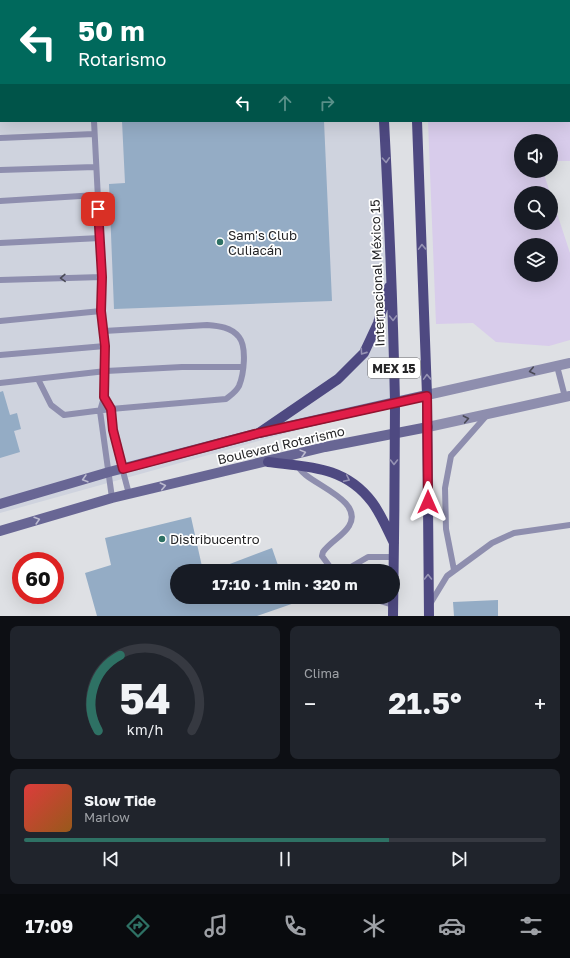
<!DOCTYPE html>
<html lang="es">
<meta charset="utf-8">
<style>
body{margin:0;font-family:"Golos Text",sans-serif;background:#20242c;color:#f1f3f6;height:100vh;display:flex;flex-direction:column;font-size:15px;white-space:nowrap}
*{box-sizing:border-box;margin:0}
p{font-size:13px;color:#9ea1a6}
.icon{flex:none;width:22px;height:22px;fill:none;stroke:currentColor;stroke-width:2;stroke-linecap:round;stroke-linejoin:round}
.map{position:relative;height:616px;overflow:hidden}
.side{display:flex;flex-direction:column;gap:10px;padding:10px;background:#0d0f14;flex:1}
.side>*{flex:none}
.guide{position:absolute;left:0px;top:0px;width:570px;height:122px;box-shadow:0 4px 16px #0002;background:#00695c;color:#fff;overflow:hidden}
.fabs{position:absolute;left:514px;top:134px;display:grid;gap:8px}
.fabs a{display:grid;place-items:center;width:44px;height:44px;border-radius:50%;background:#171b24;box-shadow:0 4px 16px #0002;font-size:20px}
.speed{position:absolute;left:12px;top:552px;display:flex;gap:8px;font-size:20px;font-weight:700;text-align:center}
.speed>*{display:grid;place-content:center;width:52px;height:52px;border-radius:50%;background:#171b24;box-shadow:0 4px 16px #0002;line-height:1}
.speed .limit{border:6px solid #d22;background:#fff;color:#111}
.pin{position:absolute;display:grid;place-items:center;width:34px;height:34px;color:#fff;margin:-17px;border-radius:8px;box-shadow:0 2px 6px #0006}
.me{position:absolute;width:44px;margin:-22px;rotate:0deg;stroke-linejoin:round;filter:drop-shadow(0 0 3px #0008)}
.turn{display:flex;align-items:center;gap:14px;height:84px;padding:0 12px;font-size:18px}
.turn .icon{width:52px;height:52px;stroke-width:2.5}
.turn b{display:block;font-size:28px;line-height:34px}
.lanes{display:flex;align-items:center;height:38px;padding:0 12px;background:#0003;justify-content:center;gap:20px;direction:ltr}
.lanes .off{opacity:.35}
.big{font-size:30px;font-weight:700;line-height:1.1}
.side .widget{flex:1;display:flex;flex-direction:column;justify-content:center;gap:6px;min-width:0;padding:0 14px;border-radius:8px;background:#20242c}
.side .dial{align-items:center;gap:0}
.dial svg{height:104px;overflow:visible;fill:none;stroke:#363941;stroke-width:7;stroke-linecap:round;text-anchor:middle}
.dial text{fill:#f1f3f6;stroke:none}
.song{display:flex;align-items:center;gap:12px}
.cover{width:48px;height:48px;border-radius:6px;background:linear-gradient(135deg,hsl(0 70% 55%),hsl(30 70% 35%))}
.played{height:4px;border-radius:2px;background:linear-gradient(90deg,#2e7164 70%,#363941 70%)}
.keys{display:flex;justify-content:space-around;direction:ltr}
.heat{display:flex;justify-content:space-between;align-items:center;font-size:22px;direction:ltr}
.side .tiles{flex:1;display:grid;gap:10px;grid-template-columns:1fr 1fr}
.widget:last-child{grid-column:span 2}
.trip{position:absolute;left:170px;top:564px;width:230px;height:40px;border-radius:20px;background:#171b24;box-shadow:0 4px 16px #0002;font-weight:700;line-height:40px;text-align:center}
.dock{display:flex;height:64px;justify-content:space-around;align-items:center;background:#090b0e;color:#9ea1a6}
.dock .icon{width:28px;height:28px}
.dock .active{color:#2e7164}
.dock b{font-size:18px;color:#f1f3f6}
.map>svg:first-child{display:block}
.built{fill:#cfd3de}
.green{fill:#d8cceb;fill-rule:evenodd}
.building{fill:#94acc5}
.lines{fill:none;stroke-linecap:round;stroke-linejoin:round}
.lane{stroke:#8e8eae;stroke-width:6}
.street{stroke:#8e8eae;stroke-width:10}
.secondary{stroke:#686694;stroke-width:10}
.primary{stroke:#4e4981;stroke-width:10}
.oneway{stroke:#9592b3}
.oneway2{stroke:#4a4a56}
.oneway3{stroke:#bbbacf}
.route-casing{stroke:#92132f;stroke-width:10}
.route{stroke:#e11d48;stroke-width:7}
.poi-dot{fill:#2e7164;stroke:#fff;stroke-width:1.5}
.labels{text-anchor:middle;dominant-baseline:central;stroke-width:3.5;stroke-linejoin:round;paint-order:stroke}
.shield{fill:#fff;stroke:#666668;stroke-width:1}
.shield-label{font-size:12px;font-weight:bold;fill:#252527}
.poi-label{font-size:13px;fill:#252527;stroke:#fff;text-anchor:start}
.street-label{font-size:13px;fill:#252527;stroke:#fff}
</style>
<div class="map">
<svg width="570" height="616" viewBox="0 0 570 616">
<rect width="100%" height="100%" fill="#dee0e4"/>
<!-- built -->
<path class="built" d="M0,0H336L1,1V121H383L395,403L0,513Z"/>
<!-- green -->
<path class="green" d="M424,0H570V161H551V141H521V171H543L550,193H521V223H551V195L570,253V340L549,346L496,342L473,323L436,324L428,121H569V1ZM521,245H551V275H521Z"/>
<!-- building -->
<path class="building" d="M122,121H324L332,301L114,309L109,184L125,183Z
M3,391L10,415L17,413L21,429L14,431L20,452L0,458V392Z
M191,517L203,571H177V597H306V599L257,616H97L85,573L111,565L105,538Z
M272,548L280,571H214V570Z
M498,600V616H454L453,602Z"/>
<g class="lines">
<!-- lane -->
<path class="lane" d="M49,0L51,1
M81,0V1
M95,1V0
M0,32H1
M0,70H1
M0,104H1
M94,121L102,277L101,311L106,371L104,397L100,411L112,498
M0,138L94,134
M0,170L95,167
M0,201L97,195
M0,243L100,238
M0,280L102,277
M0,321L101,311
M0,355L105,346
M557,366L565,397
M38,379L51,405L64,415L111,409L226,399C231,395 236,392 239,386C244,374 247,347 239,337C231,327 219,326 207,325L104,331
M0,383L106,371L182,367H243
M104,397L111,409L116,445L129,494
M298,465C301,482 366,498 349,526C343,536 330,542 323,552L322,556L333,571
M454,570L446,529L445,488L451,456L487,415
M344,571L368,557H394
M367,597L393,605
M430,604L447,576L492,543L514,533L570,525"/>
<!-- street -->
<path class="street" d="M427,395L570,363
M428,427L570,396"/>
<!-- secondary -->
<path class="secondary" d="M337,0L338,1
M0,504L109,472L259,433L427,395
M0,531L112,498L325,447L428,427"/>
<!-- primary -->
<path class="primary" d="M378,0V1
M412,0V1
M384,121C389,215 393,308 395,402C395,473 394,545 393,616
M417,121L427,395L429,616
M259,433L338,379L364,353L378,323L389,287
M268,462C309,467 345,466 372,502C381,514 387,529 394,543"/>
</g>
<!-- one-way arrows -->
<defs><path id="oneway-chevron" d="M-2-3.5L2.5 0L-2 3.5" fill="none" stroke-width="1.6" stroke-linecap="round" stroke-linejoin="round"/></defs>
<g class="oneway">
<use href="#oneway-chevron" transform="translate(386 160) rotate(87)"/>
<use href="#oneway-chevron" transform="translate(422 247) rotate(-92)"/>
<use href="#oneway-chevron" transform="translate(393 318) rotate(89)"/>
<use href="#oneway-chevron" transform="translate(363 352) rotate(125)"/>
<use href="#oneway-chevron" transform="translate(427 377) rotate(-92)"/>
<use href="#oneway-chevron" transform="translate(394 462) rotate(90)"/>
<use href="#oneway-chevron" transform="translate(347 479) rotate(25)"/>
<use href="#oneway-chevron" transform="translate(428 577) rotate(-90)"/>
</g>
<g class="oneway2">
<use href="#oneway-chevron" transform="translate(63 278) rotate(178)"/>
<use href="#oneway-chevron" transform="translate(532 371) rotate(168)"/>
<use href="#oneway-chevron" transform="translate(466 419) rotate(-11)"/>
</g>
<g class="oneway3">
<use href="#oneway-chevron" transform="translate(303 453) rotate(-15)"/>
<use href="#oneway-chevron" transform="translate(85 479) rotate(164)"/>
<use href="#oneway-chevron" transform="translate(163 486) rotate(-13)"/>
<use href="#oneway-chevron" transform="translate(37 520) rotate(-17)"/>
</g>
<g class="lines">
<!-- route casing -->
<g class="route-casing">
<path id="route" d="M98,209L102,277L101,311L105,346L104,397L111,409L113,430L123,469L259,433L427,396L428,502"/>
</g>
<!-- route -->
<use href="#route" class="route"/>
</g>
<!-- markers -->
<g class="poi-dot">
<circle cx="220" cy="242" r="4"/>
<circle cx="162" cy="539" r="4"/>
</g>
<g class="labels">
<!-- shield labels -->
<rect class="shield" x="368" y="358" width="52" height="20" rx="3"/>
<g class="shield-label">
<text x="394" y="368">MEX 15</text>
</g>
<!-- poi labels -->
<g class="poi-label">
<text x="228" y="235">Sam's Club<tspan x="228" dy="15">Culiacán</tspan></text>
<text x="170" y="539">Distribucentro</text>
</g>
<!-- street labels -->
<g class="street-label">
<text transform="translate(377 273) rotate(-92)">Internacional México 15</text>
<text transform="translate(281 445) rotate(-13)">Boulevard Rotarismo</text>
</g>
</g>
</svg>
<div class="fabs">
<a><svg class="icon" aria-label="sound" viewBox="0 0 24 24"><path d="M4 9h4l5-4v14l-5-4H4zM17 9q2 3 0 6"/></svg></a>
<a><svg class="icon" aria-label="search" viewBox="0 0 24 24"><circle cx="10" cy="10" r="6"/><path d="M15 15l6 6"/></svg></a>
<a><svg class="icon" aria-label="layers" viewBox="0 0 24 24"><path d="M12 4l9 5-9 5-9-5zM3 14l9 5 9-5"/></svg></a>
</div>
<div class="speed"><div class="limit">60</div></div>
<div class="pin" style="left:98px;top:209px;background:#d93025"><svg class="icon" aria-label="arrive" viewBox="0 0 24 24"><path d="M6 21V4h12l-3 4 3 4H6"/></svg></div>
<svg class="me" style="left:428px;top:502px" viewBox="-20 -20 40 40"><path d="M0-17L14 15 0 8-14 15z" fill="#e11d48" stroke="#fff" stroke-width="4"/></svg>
<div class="trip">17:10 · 1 min · 320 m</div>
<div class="guide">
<div class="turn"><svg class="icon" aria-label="left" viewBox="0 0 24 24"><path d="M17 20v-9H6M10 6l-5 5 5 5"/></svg><div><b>50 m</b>Rotarismo</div></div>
<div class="lanes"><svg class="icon" aria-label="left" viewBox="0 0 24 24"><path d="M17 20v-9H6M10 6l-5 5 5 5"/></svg><svg class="icon off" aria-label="ahead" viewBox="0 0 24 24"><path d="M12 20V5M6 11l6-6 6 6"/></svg><svg class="icon off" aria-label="right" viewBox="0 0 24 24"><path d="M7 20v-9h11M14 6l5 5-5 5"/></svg></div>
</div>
</div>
<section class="side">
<div class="tiles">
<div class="widget dial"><svg viewBox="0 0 100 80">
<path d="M14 69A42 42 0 1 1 86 69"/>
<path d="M14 69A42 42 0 0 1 31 11" stroke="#2e7164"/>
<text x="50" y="56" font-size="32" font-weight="700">54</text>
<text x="50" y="72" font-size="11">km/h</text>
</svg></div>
<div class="widget"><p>Clima</p>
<div class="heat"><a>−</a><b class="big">21.5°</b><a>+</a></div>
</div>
<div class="widget">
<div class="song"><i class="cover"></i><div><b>Slow Tide</b><p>Marlow</p></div></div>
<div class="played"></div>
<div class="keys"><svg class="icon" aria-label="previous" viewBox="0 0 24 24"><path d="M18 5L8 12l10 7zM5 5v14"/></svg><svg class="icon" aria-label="pause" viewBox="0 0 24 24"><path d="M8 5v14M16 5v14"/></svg><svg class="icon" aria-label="next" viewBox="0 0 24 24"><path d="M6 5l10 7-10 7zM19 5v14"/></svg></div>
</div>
</div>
</section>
<nav class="dock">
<b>17:09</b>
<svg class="icon active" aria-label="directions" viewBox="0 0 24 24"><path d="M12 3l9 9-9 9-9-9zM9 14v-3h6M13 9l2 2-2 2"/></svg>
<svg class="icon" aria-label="music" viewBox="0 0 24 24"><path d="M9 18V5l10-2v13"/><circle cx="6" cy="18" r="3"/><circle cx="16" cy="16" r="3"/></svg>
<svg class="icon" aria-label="phone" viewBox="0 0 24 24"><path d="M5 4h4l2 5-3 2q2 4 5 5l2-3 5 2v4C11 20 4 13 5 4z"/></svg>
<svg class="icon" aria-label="climate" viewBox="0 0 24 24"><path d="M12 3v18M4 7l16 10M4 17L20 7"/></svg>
<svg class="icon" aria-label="car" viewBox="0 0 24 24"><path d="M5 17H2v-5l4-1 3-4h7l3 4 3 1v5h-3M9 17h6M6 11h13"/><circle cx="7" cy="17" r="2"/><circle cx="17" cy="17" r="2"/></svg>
<svg class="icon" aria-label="filters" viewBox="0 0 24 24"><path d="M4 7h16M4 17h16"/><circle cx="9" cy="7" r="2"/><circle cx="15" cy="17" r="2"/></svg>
</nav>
